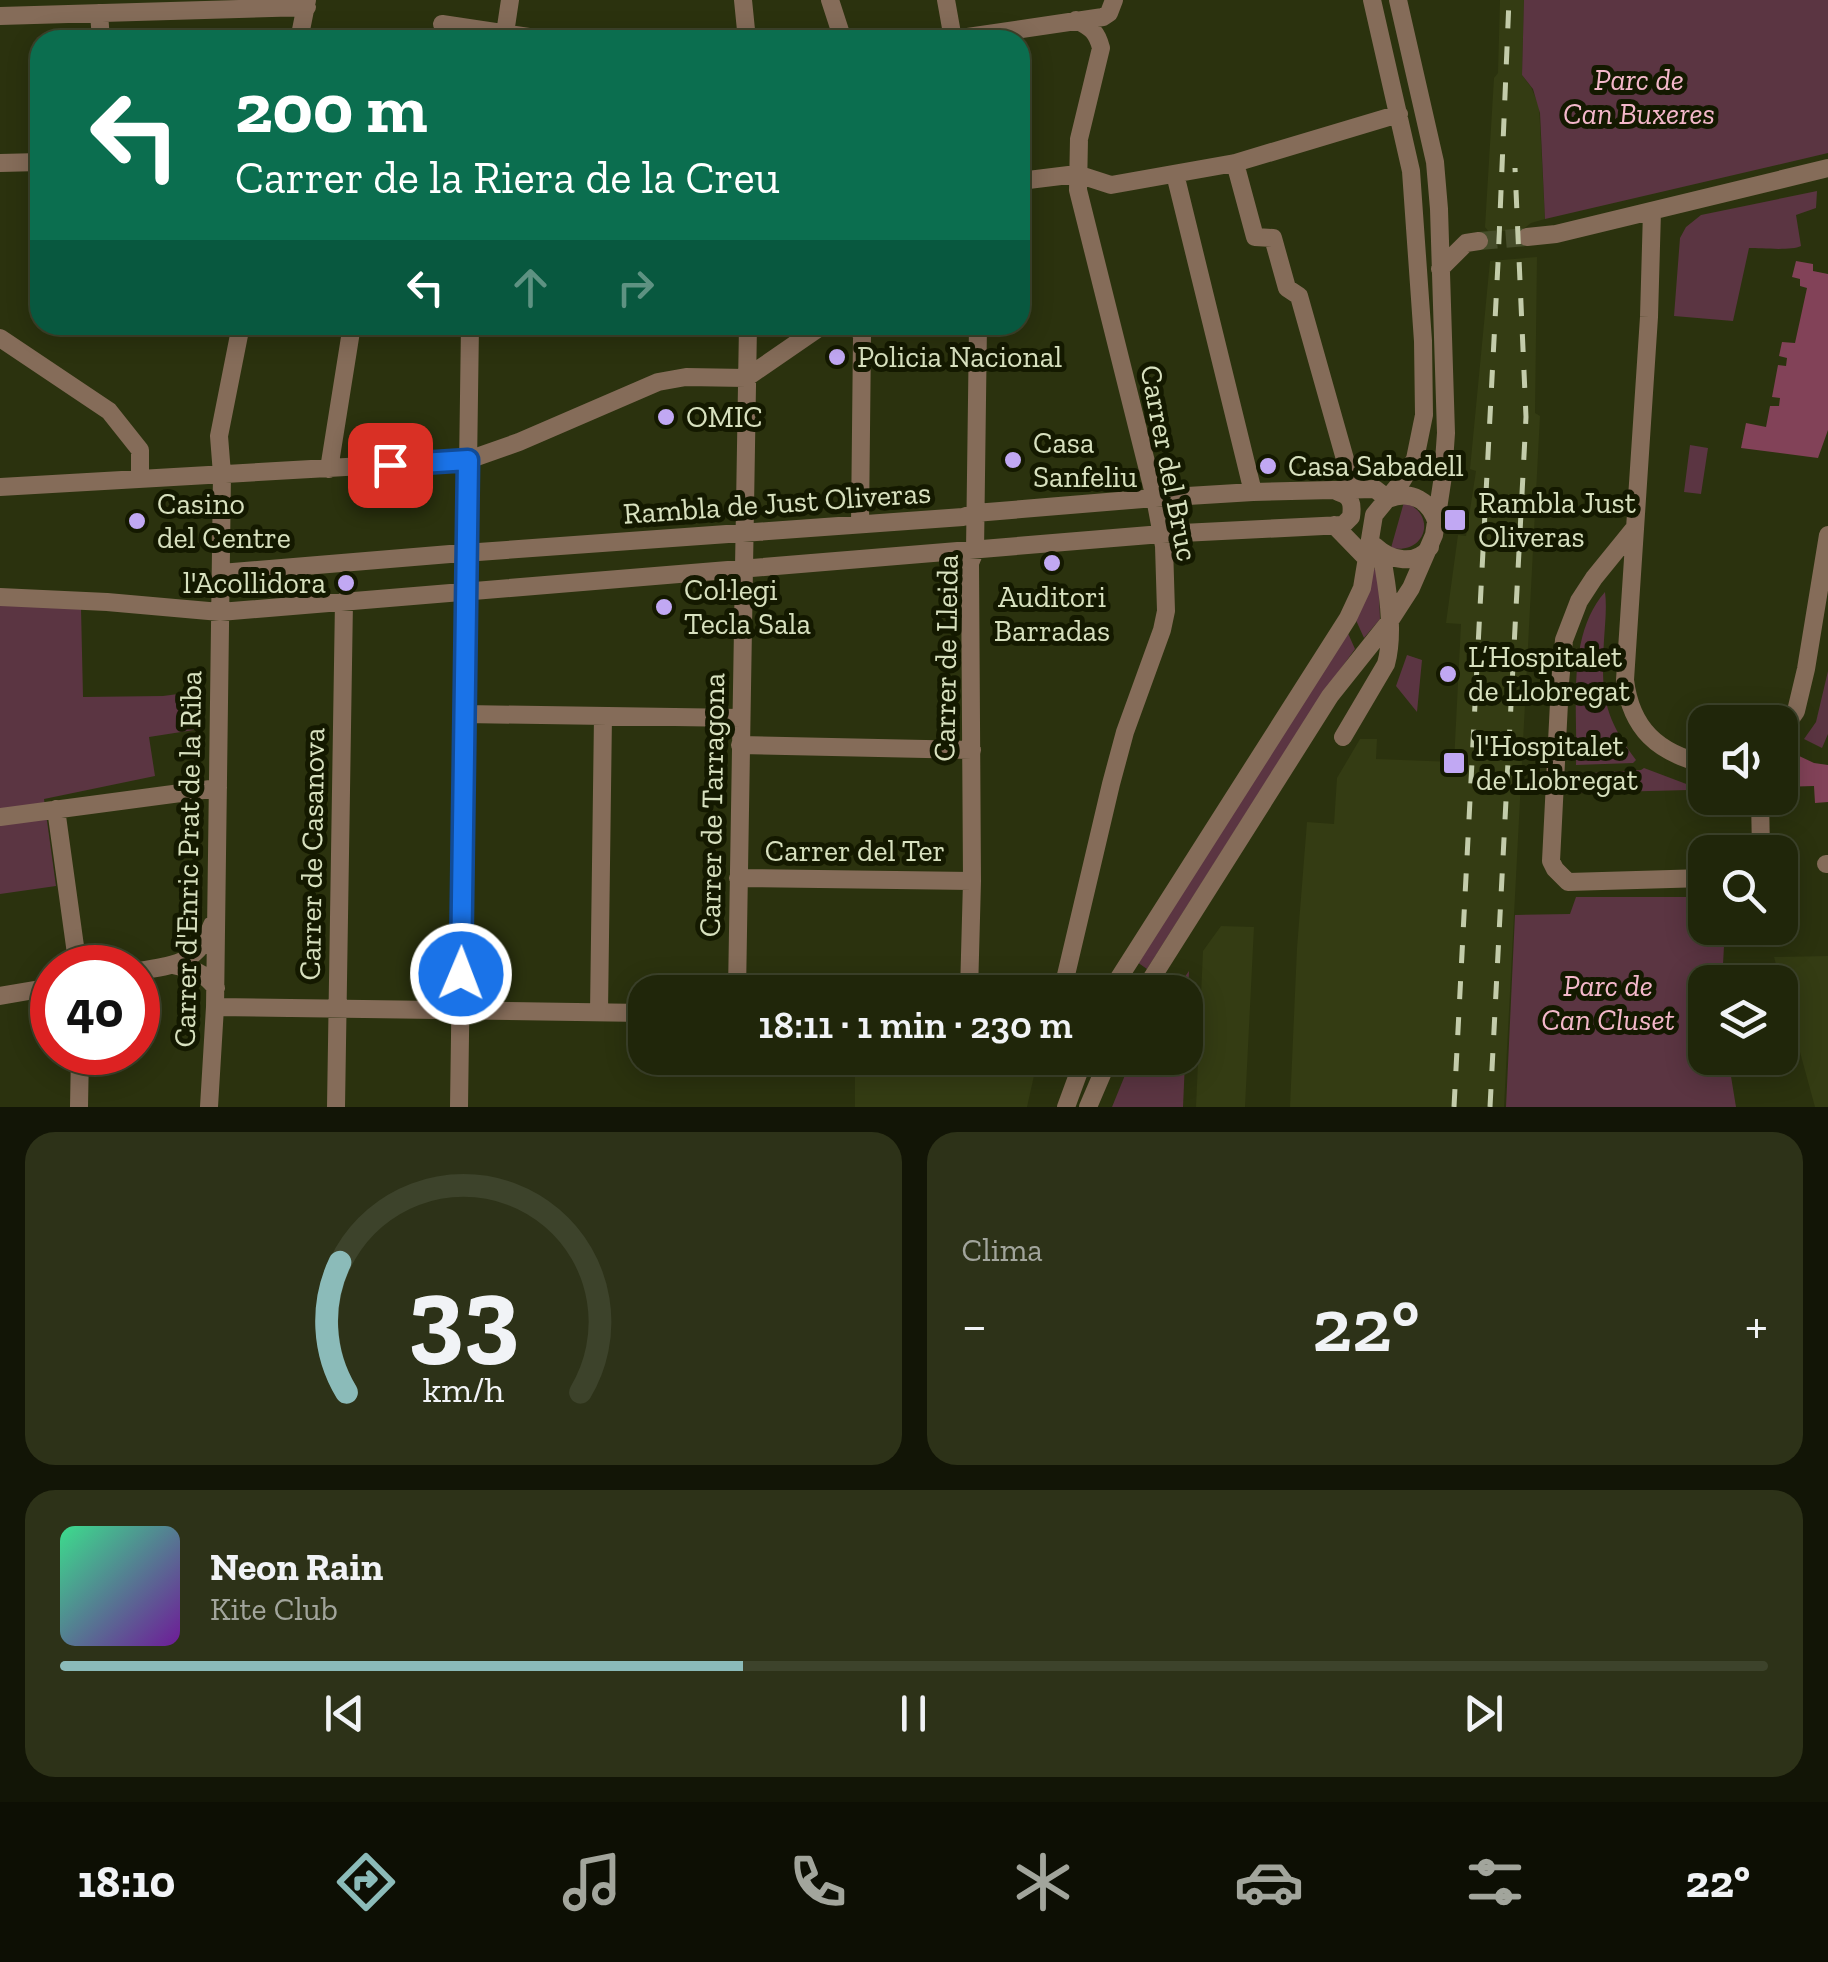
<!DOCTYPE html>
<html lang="es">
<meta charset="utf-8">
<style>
body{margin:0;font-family:"Zilla Slab",serif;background:#2d3218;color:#f1f3f6;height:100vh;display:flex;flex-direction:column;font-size:38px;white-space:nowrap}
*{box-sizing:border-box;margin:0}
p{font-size:32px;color:#a2a59c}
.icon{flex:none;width:55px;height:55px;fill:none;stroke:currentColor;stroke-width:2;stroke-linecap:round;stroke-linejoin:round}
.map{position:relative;height:1107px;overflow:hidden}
.side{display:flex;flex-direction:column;gap:25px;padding:25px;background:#121506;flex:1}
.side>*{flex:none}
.banner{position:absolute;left:30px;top:30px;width:1000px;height:305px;border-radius:30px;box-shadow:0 5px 25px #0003,0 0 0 2px #3d432b;background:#0b6e4f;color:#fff;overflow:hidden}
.buttons{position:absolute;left:1688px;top:705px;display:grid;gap:20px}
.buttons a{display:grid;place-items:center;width:110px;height:110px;border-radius:20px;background:#20260a;box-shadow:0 5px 25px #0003,0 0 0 2px #3d432b;font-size:50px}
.speed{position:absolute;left:30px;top:945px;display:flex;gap:20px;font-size:50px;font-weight:700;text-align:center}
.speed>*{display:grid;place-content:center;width:130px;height:130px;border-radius:50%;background:#20260a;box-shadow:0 5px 25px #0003,0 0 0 2px #3d432b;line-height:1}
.speed .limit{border:15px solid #d22;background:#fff;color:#111}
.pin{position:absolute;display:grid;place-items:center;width:85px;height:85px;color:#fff;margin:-42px;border-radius:20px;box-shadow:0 5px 15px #0006}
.me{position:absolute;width:110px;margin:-55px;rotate:1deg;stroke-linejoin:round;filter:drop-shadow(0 0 8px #0008)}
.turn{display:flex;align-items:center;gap:35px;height:210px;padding:0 40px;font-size:45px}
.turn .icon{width:130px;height:130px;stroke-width:2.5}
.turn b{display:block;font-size:70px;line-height:85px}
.lanes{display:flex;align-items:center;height:95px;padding:0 40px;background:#0003;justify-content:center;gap:50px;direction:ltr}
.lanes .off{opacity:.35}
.big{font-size:75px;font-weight:600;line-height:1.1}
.side .widget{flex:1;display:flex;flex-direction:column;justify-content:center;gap:15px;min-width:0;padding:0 35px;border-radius:30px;background:#2d3218}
.side .dial{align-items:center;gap:0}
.dial svg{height:260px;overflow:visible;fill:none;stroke:#3d432b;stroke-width:7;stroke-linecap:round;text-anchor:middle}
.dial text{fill:#f1f3f6;stroke:none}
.song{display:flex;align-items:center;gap:30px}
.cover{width:120px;height:120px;border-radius:15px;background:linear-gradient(135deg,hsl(150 70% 55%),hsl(280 70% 35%))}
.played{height:10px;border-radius:5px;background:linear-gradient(90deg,#8bbbb9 40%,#3d432b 40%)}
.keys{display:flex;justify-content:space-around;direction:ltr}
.heat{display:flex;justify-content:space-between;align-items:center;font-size:55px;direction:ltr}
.side .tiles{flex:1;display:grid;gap:25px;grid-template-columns:1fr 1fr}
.widget:last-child{grid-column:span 2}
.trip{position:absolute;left:628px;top:975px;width:575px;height:100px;border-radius:30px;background:#20260a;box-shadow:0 5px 25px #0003,0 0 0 2px #3d432b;font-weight:600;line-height:100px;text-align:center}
.dock{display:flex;height:160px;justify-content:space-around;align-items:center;background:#0d0f04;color:#a2a59c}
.dock .icon{width:70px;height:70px}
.dock .selected{color:#8bbbb9}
.dock b{font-size:45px;color:#f1f3f6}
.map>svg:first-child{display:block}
.built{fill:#343c13}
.green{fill:#5b3542}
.forest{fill:#824258}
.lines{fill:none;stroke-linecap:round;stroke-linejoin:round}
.minor-tunnel{stroke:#454c29;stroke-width:18;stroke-dasharray:18 9;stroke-linecap:butt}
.minor{stroke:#856c59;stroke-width:18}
.rail{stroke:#c3ccaa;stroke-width:5;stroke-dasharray:18 18;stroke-linecap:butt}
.route-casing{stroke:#114b97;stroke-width:25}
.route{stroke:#1a73e8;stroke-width:18}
.poi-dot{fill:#c1a8f3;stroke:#141900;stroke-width:4}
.labels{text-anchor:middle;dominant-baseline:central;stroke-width:10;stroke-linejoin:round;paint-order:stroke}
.park-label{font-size:30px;font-style:italic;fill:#f4b8ca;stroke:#141900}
.poi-label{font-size:30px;fill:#d8e1bf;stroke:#141900;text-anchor:start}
.street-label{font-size:30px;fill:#d8e1bf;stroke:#141900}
</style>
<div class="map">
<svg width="1828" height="1107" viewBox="0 0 1828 1107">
<rect width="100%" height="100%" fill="#2b320e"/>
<!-- built -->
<path class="built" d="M1500,0H1524L1522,75L1531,87L1539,106L1545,219L1531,223L1522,230L1489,232L1485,227L1494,78L1498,73Z
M1537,257L1535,413L1540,416L1504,1107H1290L1297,948L1307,822L1334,824L1337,778L1360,739H1377L1376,759L1454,762L1461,624L1446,623L1458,535L1466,536L1476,471L1470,469L1490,261Z
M1221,926L1254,927L1245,1107H1196L1203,951Z
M1828,956V1107H1815L1774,957Z
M855,1058H1038L1027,1107H855Z"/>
<!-- green -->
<path class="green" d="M1524,0H1828V153L1545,219L1540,113L1533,89L1522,75Z
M1817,191L1816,208L1796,215L1801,246C1791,251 1761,248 1749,248L1733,321L1674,316L1680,238L1686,227L1701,215Z
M1690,445L1708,448L1701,494L1684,492Z
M1404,502C1438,514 1426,555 1391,548Z
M1373,568L1378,570L1380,619L1364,638L1355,618Z
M1605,592C1607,607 1605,624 1604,640C1601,694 1603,715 1636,760L1633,763L1576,765C1578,711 1566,636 1605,592Z
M0,603L81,608L83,697L163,696L193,692L194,730L149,737L155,776L44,799L56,886L0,894Z
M1347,631L1355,649L1314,706L1147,969L1137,962Z
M1407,655L1422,660L1417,712L1396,686Z
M1828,671V734L1822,748L1804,739L1816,722Z
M1644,768L1689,785V790L1573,793L1575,774L1641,770Z
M1576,897H1705V928H1725L1722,982H1705V1058H1728L1736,1107H1506L1515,915L1570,914Z
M1189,971L1183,1107H1112L1132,1058H1185V992H1174Z"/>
<!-- forest -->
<path class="forest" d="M1796,261L1813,264V271L1828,274V430L1818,458L1741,448L1746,423L1766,427L1770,406H1779L1780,398L1772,397L1778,365L1786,366L1787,358L1779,356L1782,342L1795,343L1807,288L1800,286V279L1792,277Z
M1797,755L1814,763L1828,765V802L1815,803L1814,786L1780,787V774Z"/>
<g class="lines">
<!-- minor-tunnel -->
<path class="minor-tunnel" d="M1479,241L1527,237"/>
<!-- minor -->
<path class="minor" d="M743,0L747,40
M830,0L843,40
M946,0L953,39
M99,13L101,40
M0,16L307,7
M442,24L549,40
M299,40L307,0
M504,40L510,0
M947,40L1103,17L1109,13L1114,0
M0,163L40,162
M1235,163L1255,237L1273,238L1287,288L1299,296L1354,491
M1175,174L1253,492
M1020,181L1077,174L1111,185L1235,163L1399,114
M1652,211L1649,317L1625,680C1631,729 1658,753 1705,764
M1527,237L1556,234L1828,168
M1440,269L1466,243L1479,241
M859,325L862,337L860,524
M0,338L109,411L140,450V478
M746,378L823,325
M329,469L352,325
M0,487L468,460L519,442L658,382L686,377L746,378
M1388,499C1411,489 1431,501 1437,524
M1334,525L1367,559
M1633,530L1594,578L1579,601L1564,640L1560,683L1551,861L1555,869L1568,882L1705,878
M1375,546C1391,561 1416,566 1430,547
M221,573L450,554L963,517L975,513L1155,498L1253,492L1375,489L1388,499
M0,597L107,602L220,612L1162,534L1343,525L1351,517C1353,503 1351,496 1338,492
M465,714L741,718
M1780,734L1796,711L1806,669L1828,535
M1343,737L1386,664C1395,632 1387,584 1381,552
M740,745L972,750
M1760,798L1761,852
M56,809L78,968
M0,817L218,788
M1826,864H1828
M738,878L972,881
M173,965C192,969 204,972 216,988
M138,971C174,965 198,964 212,925
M737,992L748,325
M969,992L972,881L970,563L975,551L978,325
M1062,992L1111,784L1125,732L1162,630L1166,611L1164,546L1155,498L1078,190L1079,139L1101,48C1097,32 1091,27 1076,20
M1110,992L1348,618L1362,588L1374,515L1402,481L1415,459L1424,415L1423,341L1411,171L1372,0
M1143,992L1330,696L1389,622L1411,588L1434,535L1443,476L1446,433L1439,209L1435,162L1398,0
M0,996L52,987
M215,1007L645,1013
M599,1012L603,716
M79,1107L80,1052
M209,1107L215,1007L222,474L219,436L241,325
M336,1107L344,601
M459,1107L470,325
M1066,1107L1084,1058
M1088,1107L1109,1058"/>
<!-- rail -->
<path class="rail" d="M1454,1107L1498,263L1509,0
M1490,1107L1526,417L1515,168"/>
</g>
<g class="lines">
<!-- route casing -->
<g class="route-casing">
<path id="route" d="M390,465L468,460L461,974"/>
</g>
<!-- route -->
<use href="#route" class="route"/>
</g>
<!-- markers -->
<g class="poi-dot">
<circle cx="837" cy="357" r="10"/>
<circle cx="666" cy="417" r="10"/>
<circle cx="1013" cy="460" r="10"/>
<circle cx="1268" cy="466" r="10"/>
<rect x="1443" y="508" width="24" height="24" rx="5"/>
<circle cx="137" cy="521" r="10"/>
<circle cx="1052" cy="563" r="10"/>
<circle cx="346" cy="583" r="10"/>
<circle cx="664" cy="607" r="10"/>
<circle cx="1448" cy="674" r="10"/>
<rect x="1442" y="751" width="24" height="24" rx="5"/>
</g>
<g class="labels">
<!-- park labels -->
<g class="park-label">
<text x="1639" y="80">Parc de<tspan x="1639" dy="34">Can Buxeres</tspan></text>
<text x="1608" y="986">Parc de<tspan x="1608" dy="34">Can Cluset</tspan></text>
</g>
<!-- poi labels -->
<g class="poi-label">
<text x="857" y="357">Policia Nacional</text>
<text x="686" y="417">OMIC</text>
<text x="1033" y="443">Casa<tspan x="1033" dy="34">Sanfeliu</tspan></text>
<text x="1288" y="466">Casa Sabadell</text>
<text x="1478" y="503">Rambla Just<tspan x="1478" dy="34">Oliveras</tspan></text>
<text x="157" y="504">Casino<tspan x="157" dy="34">del Centre</tspan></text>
<text x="326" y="583" text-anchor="end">l'Acollidora</text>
<text x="684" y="590">Col·legi<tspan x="684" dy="34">Tecla Sala</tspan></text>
<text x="1052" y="597" text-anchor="middle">Auditori<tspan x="1052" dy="34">Barradas</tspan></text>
<text x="1468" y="657">L’Hospitalet<tspan x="1468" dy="34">de Llobregat</tspan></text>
<text x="1476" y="746">l'Hospitalet<tspan x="1476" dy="34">de Llobregat</tspan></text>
</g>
<!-- street labels -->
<g class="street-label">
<text transform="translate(1169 463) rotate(79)">Carrer del Bruc</text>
<text transform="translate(777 503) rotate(-4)">Rambla de Just Oliveras</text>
<text transform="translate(946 658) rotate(-89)">Carrer de Lleida</text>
<text transform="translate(712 805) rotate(-89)">Carrer de Tarragona</text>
<text x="855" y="851">Carrer del Ter</text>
<text transform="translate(312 854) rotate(-89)">Carrer de Casanova</text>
<text transform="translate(188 859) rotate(-89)">Carrer d'Enric Prat de la Riba</text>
</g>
</g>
</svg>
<div class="buttons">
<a><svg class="icon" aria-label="sound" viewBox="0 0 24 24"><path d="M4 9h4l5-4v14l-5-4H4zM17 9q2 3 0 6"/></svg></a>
<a><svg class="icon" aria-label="search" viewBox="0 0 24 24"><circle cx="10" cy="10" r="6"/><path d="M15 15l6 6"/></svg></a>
<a><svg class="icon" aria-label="layers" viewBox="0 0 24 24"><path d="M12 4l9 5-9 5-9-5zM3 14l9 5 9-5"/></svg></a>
</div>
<div class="speed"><div class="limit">40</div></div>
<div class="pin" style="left:390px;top:465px;background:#d93025"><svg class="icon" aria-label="arrive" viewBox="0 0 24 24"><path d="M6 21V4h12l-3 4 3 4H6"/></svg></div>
<svg class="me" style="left:461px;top:974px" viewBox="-20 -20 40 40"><circle r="17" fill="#1a73e8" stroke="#fff" stroke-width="3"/><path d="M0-11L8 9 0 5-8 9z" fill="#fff"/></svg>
<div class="trip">18:11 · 1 min · 230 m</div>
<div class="banner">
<div class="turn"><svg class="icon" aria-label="left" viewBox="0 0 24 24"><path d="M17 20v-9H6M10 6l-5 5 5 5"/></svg><div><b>200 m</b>Carrer de la Riera de la Creu</div></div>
<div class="lanes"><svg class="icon" aria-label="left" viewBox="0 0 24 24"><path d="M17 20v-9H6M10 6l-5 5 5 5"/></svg><svg class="icon off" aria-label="ahead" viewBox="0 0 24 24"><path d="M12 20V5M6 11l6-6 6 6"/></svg><svg class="icon off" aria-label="right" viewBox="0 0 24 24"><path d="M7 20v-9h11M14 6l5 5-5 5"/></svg></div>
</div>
</div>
<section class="side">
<div class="tiles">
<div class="widget dial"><svg viewBox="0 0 100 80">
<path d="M14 69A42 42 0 1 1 86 69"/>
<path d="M14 69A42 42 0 0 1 12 29" stroke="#8bbbb9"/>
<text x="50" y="56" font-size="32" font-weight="700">33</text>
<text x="50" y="72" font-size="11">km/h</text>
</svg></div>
<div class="widget"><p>Clima</p>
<div class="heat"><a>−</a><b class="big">22°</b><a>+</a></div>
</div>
<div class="widget">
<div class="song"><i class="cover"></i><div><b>Neon Rain</b><p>Kite Club</p></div></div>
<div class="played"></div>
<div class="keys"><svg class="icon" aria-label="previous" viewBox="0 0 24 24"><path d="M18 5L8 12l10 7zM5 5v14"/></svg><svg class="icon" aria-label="pause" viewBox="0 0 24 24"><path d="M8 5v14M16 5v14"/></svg><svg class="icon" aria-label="next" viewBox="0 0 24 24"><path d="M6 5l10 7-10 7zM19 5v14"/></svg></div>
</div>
</div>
</section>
<nav class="dock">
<b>18:10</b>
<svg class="icon selected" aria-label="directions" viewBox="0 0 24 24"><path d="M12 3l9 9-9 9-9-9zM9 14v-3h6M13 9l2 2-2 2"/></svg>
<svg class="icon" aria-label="music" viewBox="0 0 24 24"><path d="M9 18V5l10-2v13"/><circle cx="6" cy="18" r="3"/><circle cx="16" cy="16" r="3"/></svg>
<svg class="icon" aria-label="phone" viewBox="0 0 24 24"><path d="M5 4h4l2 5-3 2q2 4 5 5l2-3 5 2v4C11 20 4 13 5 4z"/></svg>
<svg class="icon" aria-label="climate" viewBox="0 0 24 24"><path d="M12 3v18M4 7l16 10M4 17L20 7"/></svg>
<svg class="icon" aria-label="car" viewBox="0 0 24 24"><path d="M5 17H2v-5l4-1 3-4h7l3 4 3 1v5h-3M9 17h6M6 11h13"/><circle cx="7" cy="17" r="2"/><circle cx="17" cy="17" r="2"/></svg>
<svg class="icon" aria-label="filters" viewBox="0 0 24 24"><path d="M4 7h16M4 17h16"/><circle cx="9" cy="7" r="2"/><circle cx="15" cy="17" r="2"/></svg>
<b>22°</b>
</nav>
